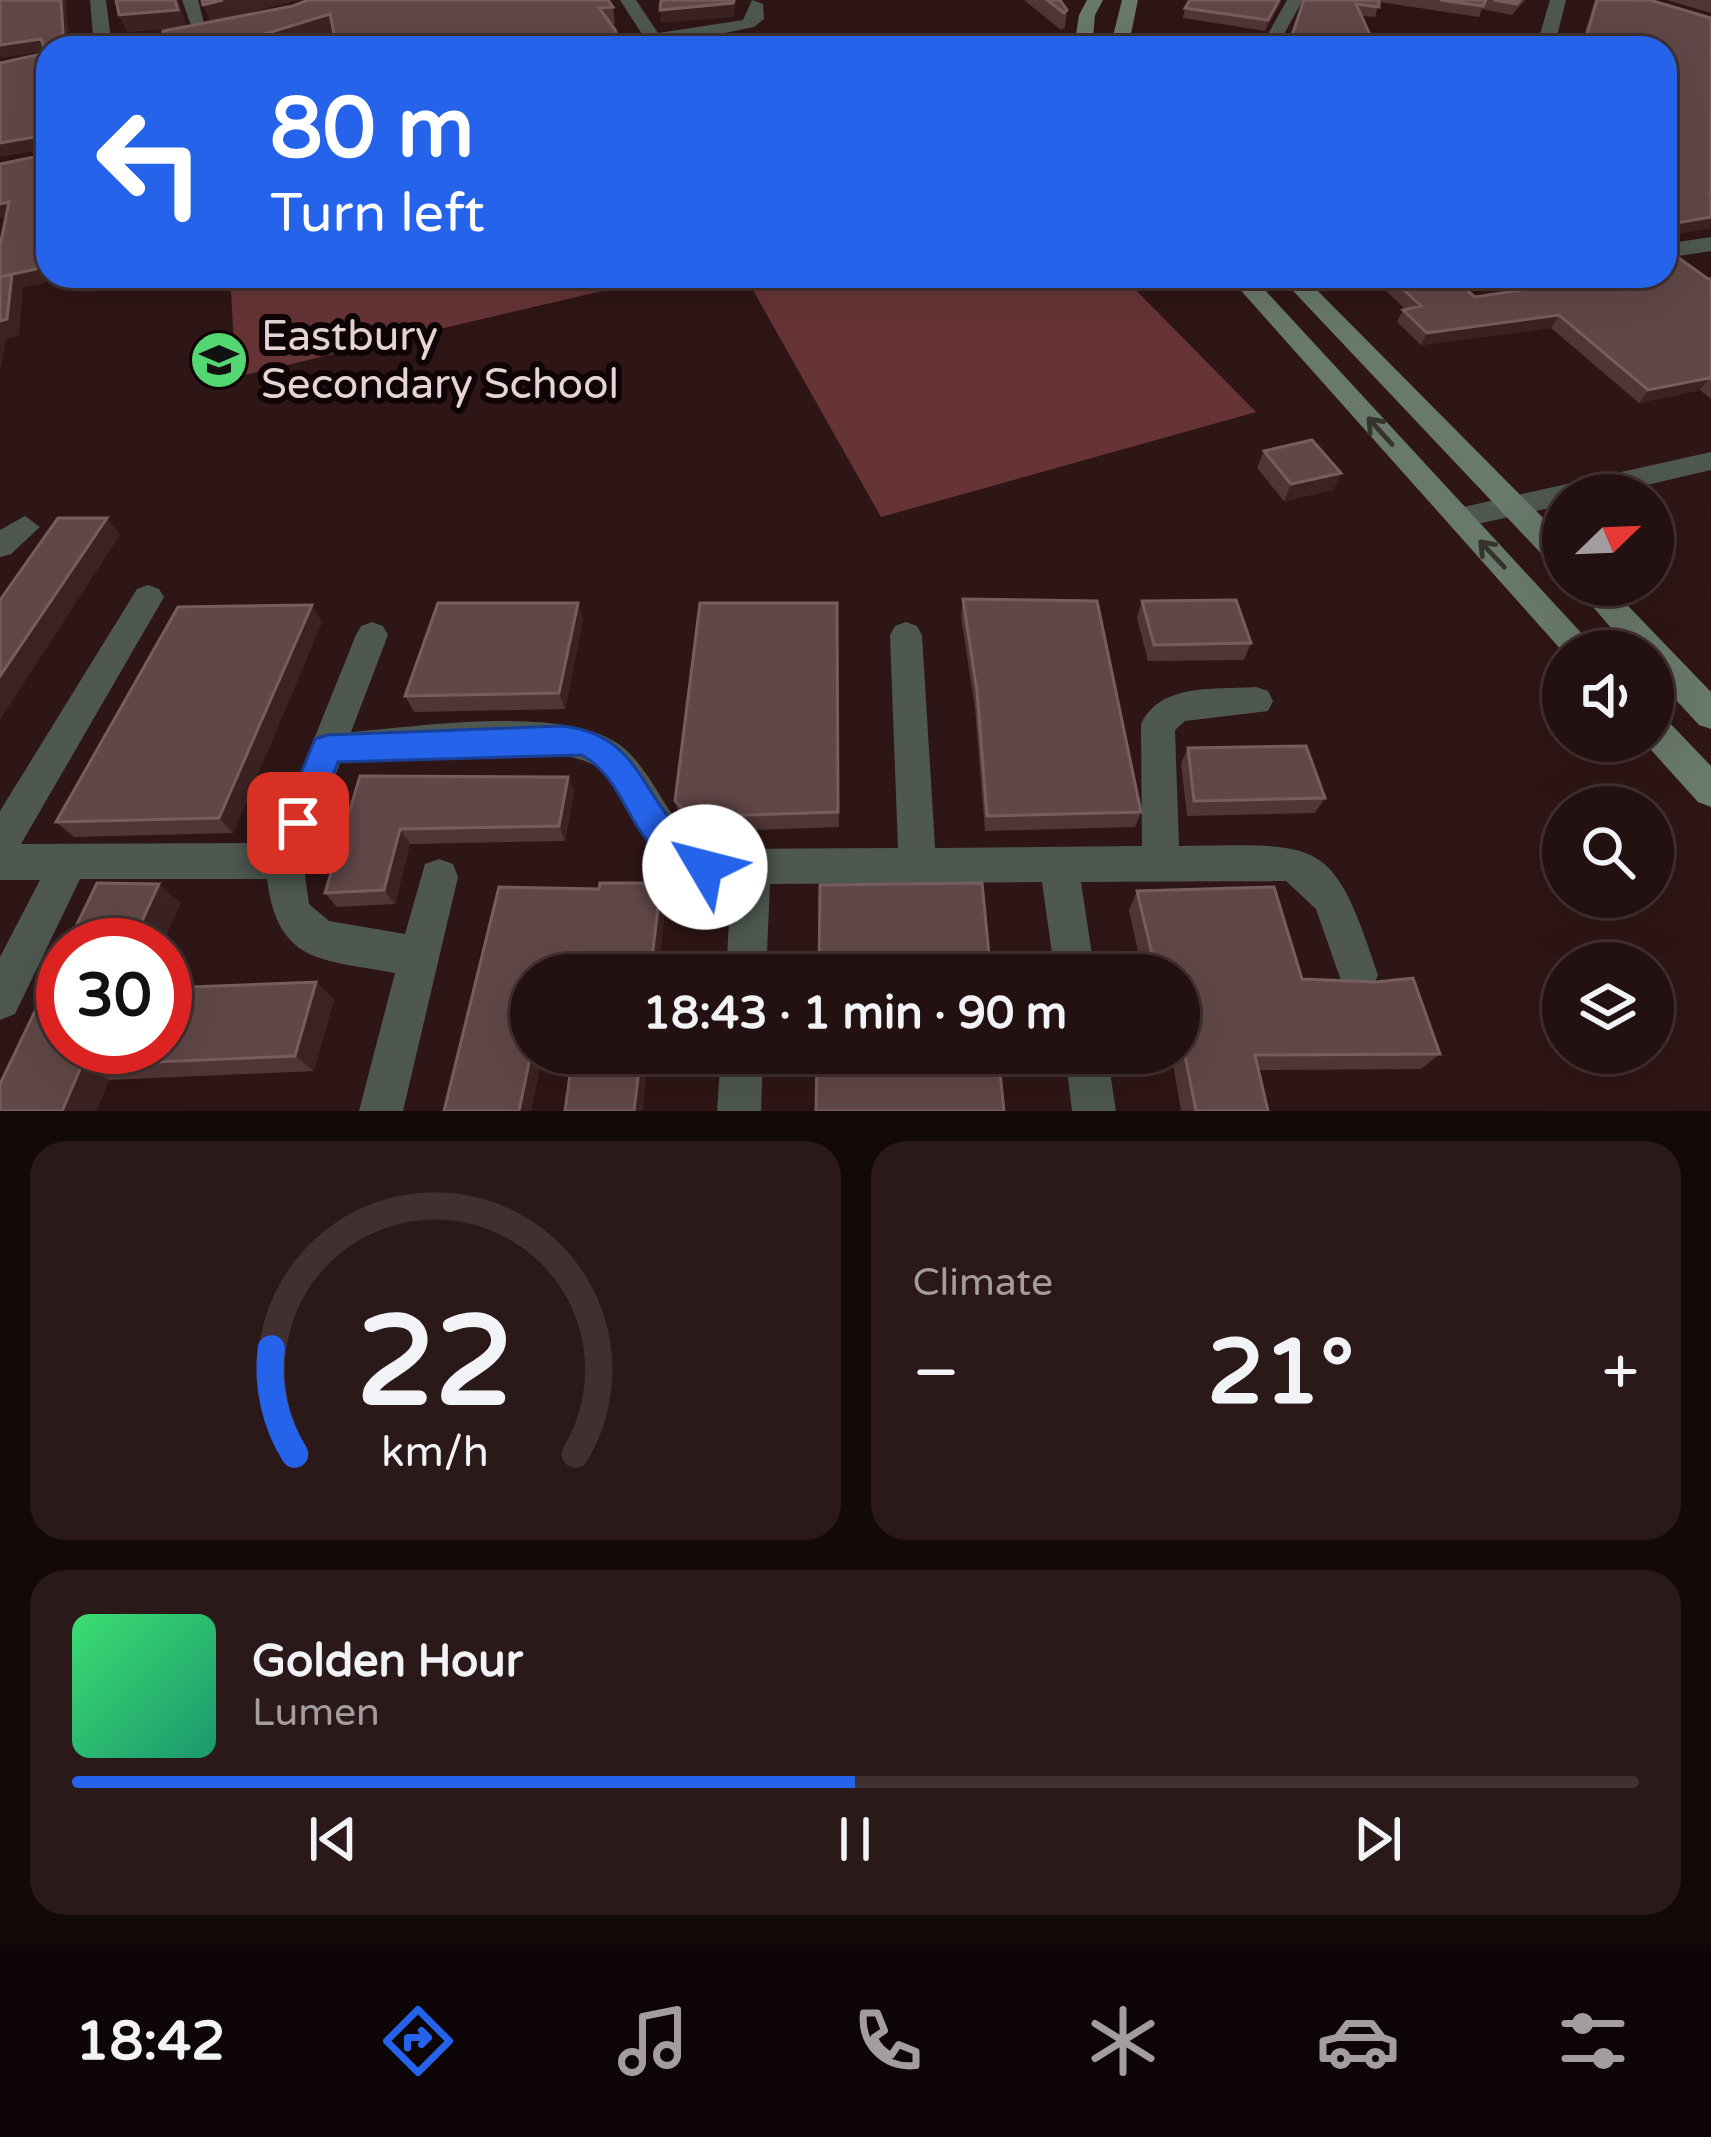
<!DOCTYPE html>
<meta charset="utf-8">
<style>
body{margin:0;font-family:"Varela Round",sans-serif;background:#2b1919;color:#f1f3f6;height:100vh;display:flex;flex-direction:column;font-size:45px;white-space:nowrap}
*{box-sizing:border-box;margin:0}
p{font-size:39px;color:#a39d9f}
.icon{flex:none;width:66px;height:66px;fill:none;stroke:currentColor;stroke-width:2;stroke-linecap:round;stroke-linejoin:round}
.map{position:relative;height:1111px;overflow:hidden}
.details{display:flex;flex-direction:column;gap:30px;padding:30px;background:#130909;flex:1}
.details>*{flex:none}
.banner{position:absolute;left:36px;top:36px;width:1641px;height:252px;border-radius:36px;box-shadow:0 12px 48px #0002,0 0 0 3px #403030;background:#2563eb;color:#fff;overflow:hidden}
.needle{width:78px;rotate:67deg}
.controls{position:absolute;left:1542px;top:474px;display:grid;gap:24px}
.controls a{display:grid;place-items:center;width:132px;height:132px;border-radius:50%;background:#231010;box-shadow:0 12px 48px #0002,0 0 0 3px #403030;font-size:60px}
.speed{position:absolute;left:36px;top:918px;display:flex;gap:24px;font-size:60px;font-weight:700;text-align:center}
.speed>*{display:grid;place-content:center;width:156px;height:156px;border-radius:50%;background:#231010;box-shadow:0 12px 48px #0002,0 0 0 3px #403030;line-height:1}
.speed .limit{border:18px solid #d22;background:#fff;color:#111}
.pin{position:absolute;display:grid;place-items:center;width:102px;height:102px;color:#fff;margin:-51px;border-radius:24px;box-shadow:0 6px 18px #0006}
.me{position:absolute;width:132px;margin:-66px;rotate:307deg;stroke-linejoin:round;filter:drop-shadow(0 0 9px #0008)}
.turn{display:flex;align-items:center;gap:42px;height:252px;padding:0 36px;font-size:54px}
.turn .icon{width:156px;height:156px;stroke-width:2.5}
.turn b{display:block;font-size:84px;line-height:102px}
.big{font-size:90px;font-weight:700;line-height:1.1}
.details .widget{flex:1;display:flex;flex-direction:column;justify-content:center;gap:18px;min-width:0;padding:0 42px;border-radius:36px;background:#2b1919}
.details .dial{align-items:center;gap:0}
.dial svg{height:312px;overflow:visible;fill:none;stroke:#403030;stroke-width:7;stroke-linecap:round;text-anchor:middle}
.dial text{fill:#f1f3f6;stroke:none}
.song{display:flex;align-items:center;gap:36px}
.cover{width:144px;height:144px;border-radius:18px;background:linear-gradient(135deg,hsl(140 70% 55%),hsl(160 70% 35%))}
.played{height:12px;border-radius:6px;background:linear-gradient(90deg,#2563eb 50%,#403030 50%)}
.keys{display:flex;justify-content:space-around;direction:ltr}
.heat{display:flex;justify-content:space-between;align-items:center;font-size:66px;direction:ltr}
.details .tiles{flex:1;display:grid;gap:30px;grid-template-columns:1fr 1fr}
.widget:last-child{grid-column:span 2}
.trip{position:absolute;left:510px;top:954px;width:690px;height:120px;border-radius:60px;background:#231010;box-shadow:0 12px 48px #0002,0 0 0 3px #403030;font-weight:700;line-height:120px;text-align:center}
.tab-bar{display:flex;height:192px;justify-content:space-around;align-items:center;background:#0e0606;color:#a39d9f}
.tab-bar .icon{width:84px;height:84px}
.tab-bar .active{color:#2563eb}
.tab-bar b{font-size:54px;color:#f1f3f6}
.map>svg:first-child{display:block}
.green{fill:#673436}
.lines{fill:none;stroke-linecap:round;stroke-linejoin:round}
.minor{fill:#4e5850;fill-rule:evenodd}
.tertiary{fill:#4e5850;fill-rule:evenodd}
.secondary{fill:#69796b;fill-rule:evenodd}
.wall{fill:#513637}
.shaded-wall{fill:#3d2223}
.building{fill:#614748;stroke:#765d5e;stroke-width:3}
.oneway{stroke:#34332e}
.route{fill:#2563eb;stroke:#184099;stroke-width:3}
.labels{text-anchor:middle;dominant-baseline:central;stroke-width:12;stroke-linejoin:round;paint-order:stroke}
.poi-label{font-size:42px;fill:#e7d4d4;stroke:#100506;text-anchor:start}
</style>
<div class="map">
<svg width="1711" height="1111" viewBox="0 0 1711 1111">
<rect width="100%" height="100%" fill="#2f1616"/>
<!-- green -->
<path class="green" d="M230,276H655L657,278L236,377Z
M745,276H1122L1256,412L881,517Z"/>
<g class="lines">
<!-- minor -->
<path class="minor" d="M90,0H106L112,48H94Z
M182,0H198L208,38L153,48H116L193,31Z
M620,0H636L658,33L743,20L752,0L763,4L764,19L754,27L651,48Z
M1287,0H1303L1285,32L1284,48H1266L1269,32Z
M1550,0H1566L1554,48H1536Z
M1711,237V251L1665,258V244Z
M25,516L40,527L11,554L0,557V530Z
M148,585L159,589L164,597L21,844L272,843L356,635L361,626L372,622L383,626L388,635L351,732C418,727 575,702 626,750C659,781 668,826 709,849L898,848L890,635L895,626L906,622L917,626L922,635L935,848L1142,846L1141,724C1161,682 1216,690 1256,687L1268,691L1273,701L1268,711L1185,721L1175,730L1179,846C1320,845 1332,833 1378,975L1372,989L1358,995L1344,989L1316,909L1286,881L1081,882L1095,975H1055L1042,882L770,884L766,975H726L731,885C626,885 647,782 582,760C521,740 405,758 340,763L303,861L309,904L329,921L405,934L425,864L439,859L453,864L458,877L403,1111H359L395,973C322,959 278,965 267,879H80L15,1014L0,1020V957L40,880H0V811L137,589Z
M721,1053H763L761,1111H717Z
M1065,1053H1107L1116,1111H1072Z"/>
<!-- tertiary -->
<path class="tertiary" d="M1711,452V470L1604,495H1563V505L1459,528L1444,518L1459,508Z"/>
<!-- secondary -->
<path class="secondary" d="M1087,0H1103L1095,15L1092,48H1074L1079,15Z
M1122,0H1138L1128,48H1110Z
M1228,276H1252L1598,651L1563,652Z
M1279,276H1303L1563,538V568L1552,565Z
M1574,585H1608L1711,692V729L1699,725L1653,675V651H1631Z
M1653,713L1665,718L1711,766V807L1698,802L1643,741H1653Z"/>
</g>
<!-- wall -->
<path class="wall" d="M1024,0H1060L1067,10L1065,27L1061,30Z
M1190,0H1282L1265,31L1183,18L1185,8Z
M1304,0H1525L1512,15L1482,9L1479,17L1379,2L1375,17L1362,16L1376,48H1288Z
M1595,0H1650L1711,18V228L1665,236V48H1580Z
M1667,0H1711V13Z
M178,1L186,26L212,21L613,7L615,24L611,25L616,31L619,48H337L334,32L282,48H163L181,27L127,32Z
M1371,276H1450L1475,297L1590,280L1592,276H1665L1711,279V399L1700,390L1639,403L1551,328L1421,345L1397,322L1403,310L1405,309Z
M1264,451L1341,473L1333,490L1284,501L1257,468Z
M963,599L1141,812L1135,827L985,831L975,709L961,616Z
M1142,601L1251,643L1244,660L1148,661L1137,618Z
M578,603L583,620L565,709L414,712L405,696Z
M837,603L839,827L694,832L679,816L675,801Z
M322,622L233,833L74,837L56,822Z
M1188,748L1325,798L1315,813L1187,816L1181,763Z
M360,776L568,777L574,792L565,841L410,844L395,904L337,907L325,893Z
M600,883H661L666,899L658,975H531V1053H649L642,1111H565L572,1065L541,1060L531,1111H444L499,887L599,889Z
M1137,891L1302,979L1440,1054L1421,1069L1258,1070L1268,1111H1181L1171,1053H1179V975H1143L1129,910Z
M316,982L334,999L314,1071L109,1080L96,1111H0L63,1047Z"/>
<!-- shaded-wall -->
<path class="shaded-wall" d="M61,0H66L70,48H64Z
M175,0H179L186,27L127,32L119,15Z
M223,0H299L211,22L203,5Z
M736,0L734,17L661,23L660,10Z
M1279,0H1282L1265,31L1268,20Z
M330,14L336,31L282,48H266L261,35Z
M616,31L619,48H604L603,39Z
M41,39L47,51L1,58L0,56V45Z
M40,136L47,149L0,157V143Z
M48,192V261L45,283L21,288L23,291L19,336L6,339L0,373V321L3,291Z
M9,202L18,215L0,218V204Z
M1711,217V228L1665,236V225Z
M1559,315L1551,328L1421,345L1427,333Z
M1709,378L1700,390L1639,403L1648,390Z
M1341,473L1333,490L1284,501L1291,484Z
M107,518L120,535L0,720V676Z
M578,603L583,620L565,709L559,693Z
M312,605L322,622L233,833L219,818Z
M568,777L574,792L565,841L559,826Z
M400,829L410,844L395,904L384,890Z
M661,883L666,899L658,975H650Z
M159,884L181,903L162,945H131Z
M316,982L334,999L314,1071L295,1056Z
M531,1053H537L541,1060L531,1111H519Z
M641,1053H649L642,1111H634Z
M82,1065L109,1080L96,1111H62Z"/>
<!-- building -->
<path class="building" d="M0,0H61L64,48H48V192L36,269L0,277V246L9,202L0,204V164L44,155L45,140L40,136L0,143V63L46,53L41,39L0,45Z
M116,0H175L178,10L119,15Z
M202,0H223L203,5Z
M308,0H608L613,7L599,8L616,31V37L603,39L609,48H337L330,14L261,35L271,48H163V31L293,6Z
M661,0H734L733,3L660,10Z
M1047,0H1060L1067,10L1064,13Z
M1190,0H1279L1268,20L1185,8Z
M1304,0H1379V7L1356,4L1376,48H1292L1290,41Z
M1440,0H1486L1483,6Z
M1494,0H1520L1517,4Z
M1597,0H1650L1711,18V194H1709L1711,195V217L1665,225V48H1583Z
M1665,248L1708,279H1711V379L1709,378L1648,390L1559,315L1427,333L1403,310L1421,306L1389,276H1450L1475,297L1602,278L1600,276H1665Z
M12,274L7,319L0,321V277Z
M1312,440L1341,473L1291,484L1264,451Z
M58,518H107L0,676V600Z
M963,599L1097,601L1141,812L987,816L977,692Z
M1236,600L1251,643L1154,645L1142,601Z
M438,603H578L559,693L405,696Z
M700,603H837L838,812L690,817L675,801Z
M312,605L219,818L56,822L178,607Z
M1306,746L1325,798L1194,801L1188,748Z
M360,776L568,777L559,826L400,829L384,890L325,893Z
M97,883L159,884L131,945H67Z
M600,883H661L650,975H531V1053L519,1111H444L499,887L599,889Z
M982,883L991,975H819L820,885Z
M1274,887L1302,979L1376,982L1413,978L1440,1054L1255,1055L1268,1111H1196L1179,1025V975H1169L1166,958H1153L1137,891Z
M63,953V1047H165V988L316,982L295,1056L82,1065L62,1111H0V1084Z
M570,1053H641L634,1111H565L573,1053Z
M817,1053H998L1004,1111H816Z"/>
<!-- one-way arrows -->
<defs><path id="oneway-shaft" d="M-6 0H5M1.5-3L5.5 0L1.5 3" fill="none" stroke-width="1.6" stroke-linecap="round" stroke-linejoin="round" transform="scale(3)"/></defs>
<g class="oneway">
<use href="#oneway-shaft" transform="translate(1380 431) rotate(-132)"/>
<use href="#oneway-shaft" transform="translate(1492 554) rotate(-133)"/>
</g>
<!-- route -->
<path class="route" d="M562,726C655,736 637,820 717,855L722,867L717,878L705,883C623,851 635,786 582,755L338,762L310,834L298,838L286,834L281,823L315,739L327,735Z"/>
<!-- icons -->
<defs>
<g id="school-disc" transform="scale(3)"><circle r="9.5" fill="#54d672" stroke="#100506"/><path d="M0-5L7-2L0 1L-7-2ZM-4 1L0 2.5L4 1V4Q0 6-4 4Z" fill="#111"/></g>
</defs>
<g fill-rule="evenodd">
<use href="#school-disc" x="219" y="360"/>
</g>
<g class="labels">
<!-- poi labels -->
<g class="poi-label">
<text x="261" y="336">Eastbury<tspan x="261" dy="48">Secondary School</tspan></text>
</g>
</g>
</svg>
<div class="controls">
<a><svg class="needle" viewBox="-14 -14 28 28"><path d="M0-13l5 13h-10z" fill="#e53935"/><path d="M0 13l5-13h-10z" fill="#a39d9f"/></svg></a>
<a><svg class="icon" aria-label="sound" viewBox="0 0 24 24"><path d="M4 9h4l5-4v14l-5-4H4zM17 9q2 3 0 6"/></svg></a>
<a><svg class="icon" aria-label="search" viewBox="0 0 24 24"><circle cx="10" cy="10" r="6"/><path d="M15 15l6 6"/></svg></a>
<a><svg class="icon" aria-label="layers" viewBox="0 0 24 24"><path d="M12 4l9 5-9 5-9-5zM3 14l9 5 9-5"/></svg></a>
</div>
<div class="speed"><div class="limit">30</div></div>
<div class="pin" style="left:298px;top:823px;background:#d93025"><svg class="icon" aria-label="arrive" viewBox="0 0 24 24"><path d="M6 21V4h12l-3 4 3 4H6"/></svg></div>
<svg class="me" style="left:705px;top:867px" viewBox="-20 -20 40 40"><circle r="19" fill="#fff"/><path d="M0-13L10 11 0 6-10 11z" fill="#2563eb"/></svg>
<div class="trip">18:43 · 1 min · 90 m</div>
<div class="banner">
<div class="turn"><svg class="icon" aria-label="left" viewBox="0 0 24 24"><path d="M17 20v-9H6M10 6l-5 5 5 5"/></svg><div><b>80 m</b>Turn left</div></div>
</div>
</div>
<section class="details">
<div class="tiles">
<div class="widget dial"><svg viewBox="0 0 100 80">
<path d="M14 69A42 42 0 1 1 86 69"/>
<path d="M14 69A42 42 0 0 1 8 42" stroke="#2563eb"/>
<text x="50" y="56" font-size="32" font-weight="700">22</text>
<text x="50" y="72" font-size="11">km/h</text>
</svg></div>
<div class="widget"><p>Climate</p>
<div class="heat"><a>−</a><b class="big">21°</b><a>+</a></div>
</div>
<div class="widget">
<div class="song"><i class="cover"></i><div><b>Golden Hour</b><p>Lumen</p></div></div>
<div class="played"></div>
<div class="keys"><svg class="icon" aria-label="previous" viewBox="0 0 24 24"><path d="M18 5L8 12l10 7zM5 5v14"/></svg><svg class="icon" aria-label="pause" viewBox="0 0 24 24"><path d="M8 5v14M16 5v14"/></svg><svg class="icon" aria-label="next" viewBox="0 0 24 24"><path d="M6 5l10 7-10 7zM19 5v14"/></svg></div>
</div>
</div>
</section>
<nav class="tab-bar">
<b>18:42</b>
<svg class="icon active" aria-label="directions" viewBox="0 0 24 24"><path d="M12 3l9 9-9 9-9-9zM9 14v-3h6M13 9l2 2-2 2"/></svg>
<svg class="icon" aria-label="music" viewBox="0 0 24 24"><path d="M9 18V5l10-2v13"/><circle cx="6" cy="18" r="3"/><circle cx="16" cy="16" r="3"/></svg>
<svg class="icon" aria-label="phone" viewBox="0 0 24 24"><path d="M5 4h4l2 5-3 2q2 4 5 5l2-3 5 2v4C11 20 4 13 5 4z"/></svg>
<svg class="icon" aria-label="climate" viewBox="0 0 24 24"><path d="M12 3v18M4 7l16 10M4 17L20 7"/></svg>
<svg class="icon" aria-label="car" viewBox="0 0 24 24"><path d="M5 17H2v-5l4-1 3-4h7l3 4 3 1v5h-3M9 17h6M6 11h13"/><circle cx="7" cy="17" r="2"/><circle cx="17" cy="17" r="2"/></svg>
<svg class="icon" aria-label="filters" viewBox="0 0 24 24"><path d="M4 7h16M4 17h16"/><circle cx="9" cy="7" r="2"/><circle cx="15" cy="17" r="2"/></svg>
</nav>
